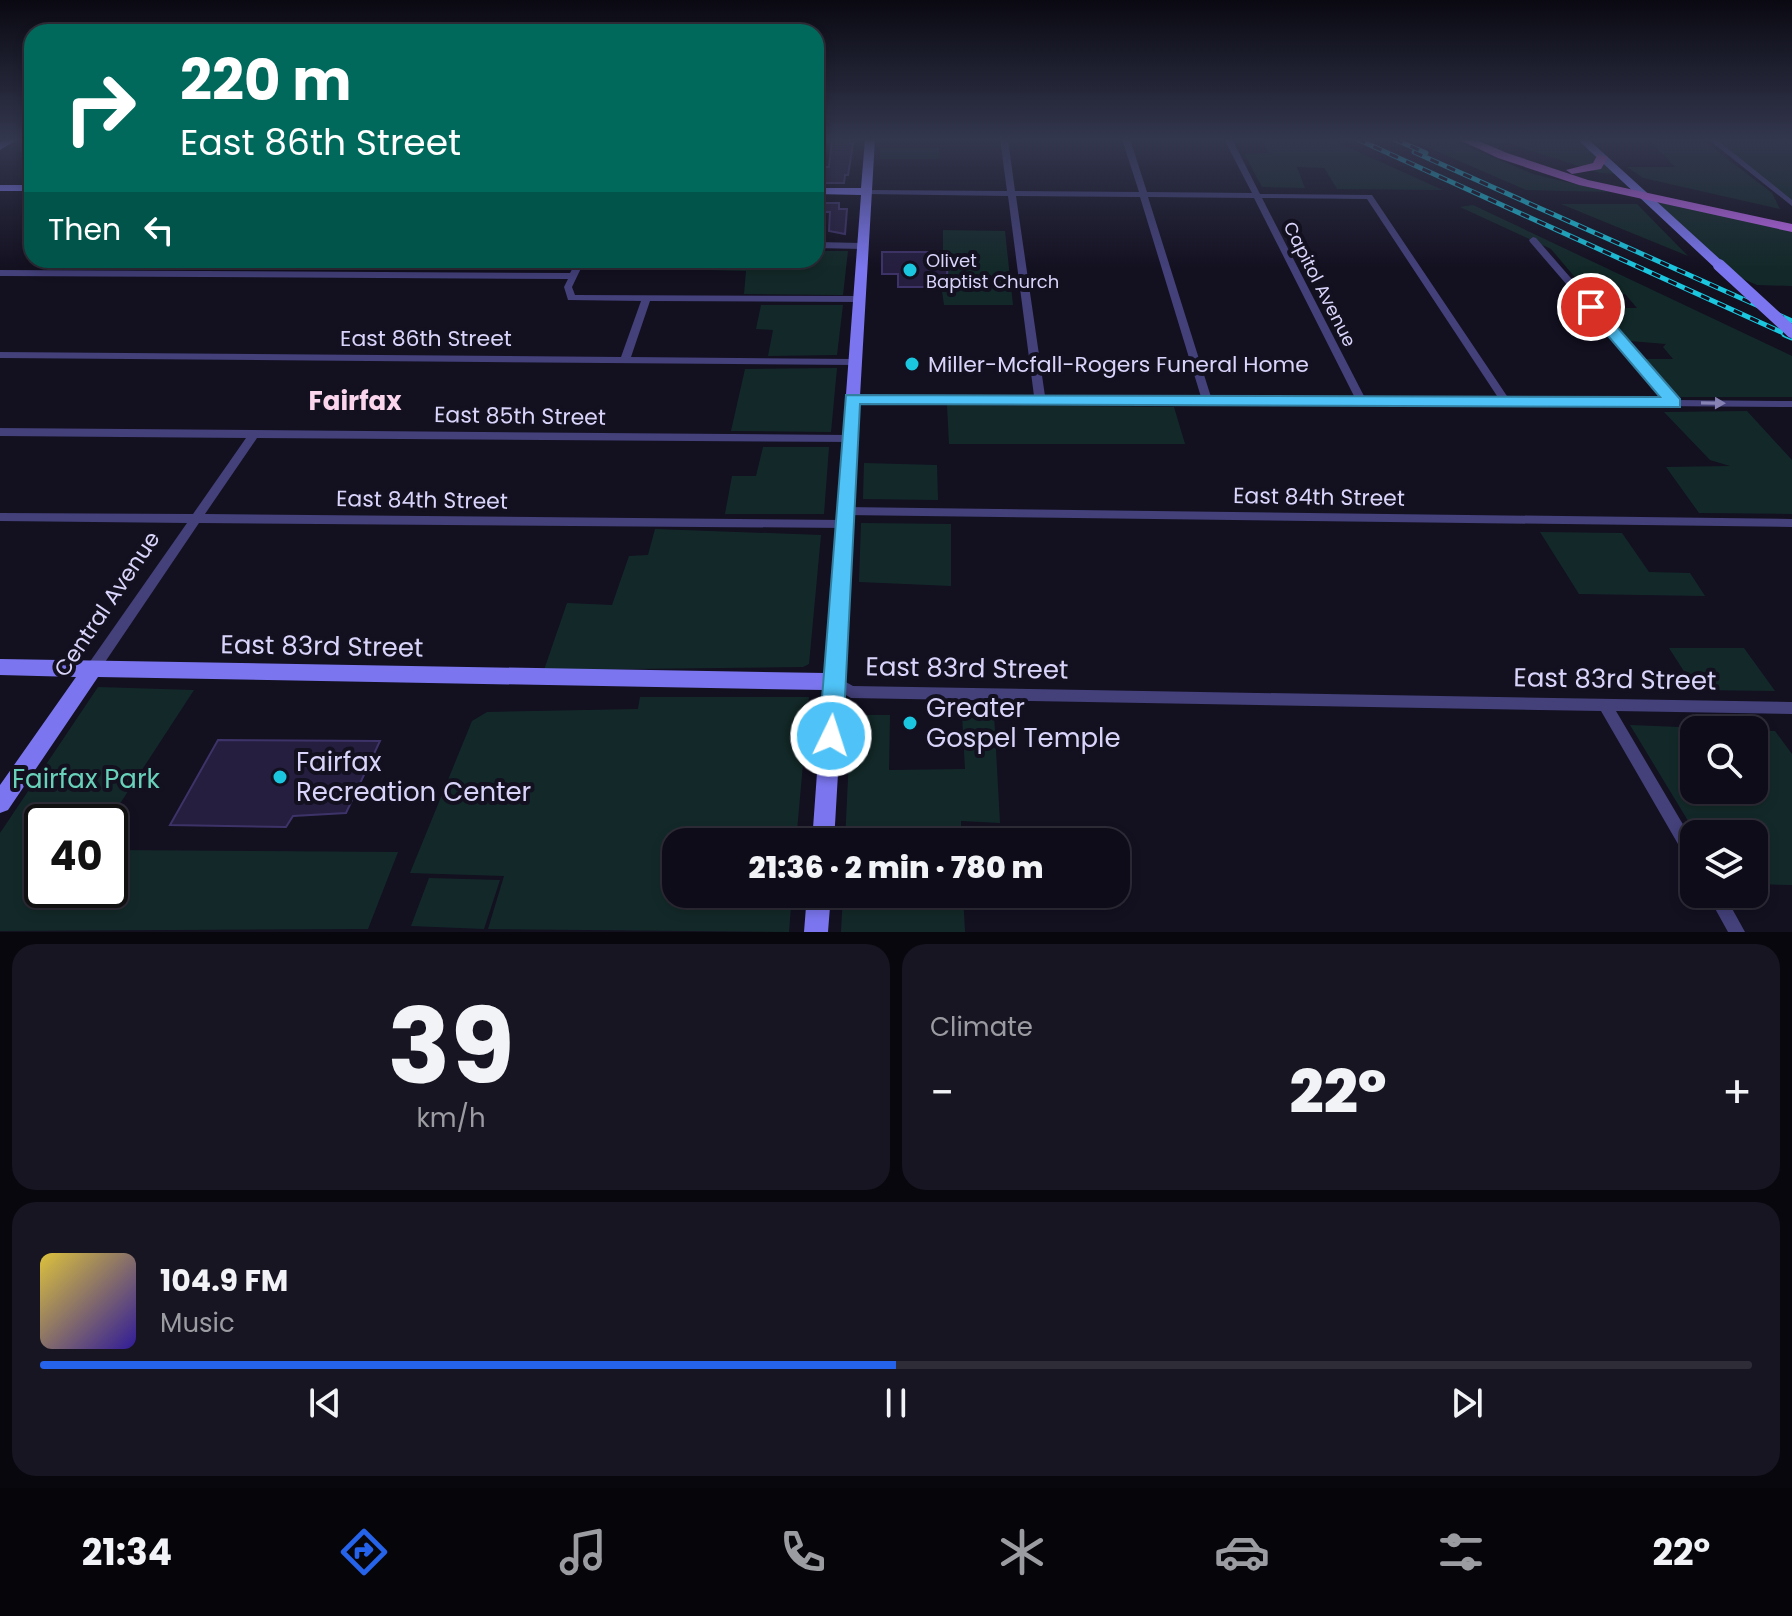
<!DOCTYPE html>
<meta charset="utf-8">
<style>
body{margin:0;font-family:Poppins,sans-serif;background:#171521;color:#f1f3f6;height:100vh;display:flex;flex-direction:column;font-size:30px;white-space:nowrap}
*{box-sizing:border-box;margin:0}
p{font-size:26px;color:#9b9ba2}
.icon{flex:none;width:44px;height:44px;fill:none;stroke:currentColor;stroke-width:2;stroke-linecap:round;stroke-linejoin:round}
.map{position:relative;height:932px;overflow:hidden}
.side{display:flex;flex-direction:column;gap:12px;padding:12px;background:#08070d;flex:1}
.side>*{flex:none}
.hud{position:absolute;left:24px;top:24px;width:800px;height:244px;border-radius:24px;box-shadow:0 4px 12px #0003,0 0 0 2px #2e2c37;background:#00695c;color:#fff;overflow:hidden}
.buttons{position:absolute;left:1680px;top:716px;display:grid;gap:16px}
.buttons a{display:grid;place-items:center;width:88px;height:88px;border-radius:16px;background:#0e0c18;box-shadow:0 4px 12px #0003,0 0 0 2px #2e2c37;font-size:40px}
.speed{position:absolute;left:24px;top:804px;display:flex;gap:16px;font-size:40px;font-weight:700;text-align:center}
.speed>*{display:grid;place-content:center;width:104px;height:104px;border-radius:50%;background:#0e0c18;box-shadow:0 4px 12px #0003,0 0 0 2px #2e2c37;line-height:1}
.speed .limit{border:4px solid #111;border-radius:12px;background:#fff;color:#111}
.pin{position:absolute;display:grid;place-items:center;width:68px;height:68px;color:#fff;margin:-34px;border:4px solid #fff;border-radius:50%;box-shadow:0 2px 8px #0007}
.me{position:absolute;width:88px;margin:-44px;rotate:4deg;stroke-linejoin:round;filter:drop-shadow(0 0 6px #0008)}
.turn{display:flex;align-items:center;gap:28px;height:168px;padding:0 24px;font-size:36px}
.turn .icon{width:104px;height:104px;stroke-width:2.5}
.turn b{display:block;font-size:56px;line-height:68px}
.then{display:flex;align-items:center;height:76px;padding:0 24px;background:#0003;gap:16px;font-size:30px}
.big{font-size:60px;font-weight:800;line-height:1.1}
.side .card{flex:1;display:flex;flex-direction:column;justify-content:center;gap:12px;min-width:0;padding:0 28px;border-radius:24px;background:#171521}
.side .dial{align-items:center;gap:0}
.dial b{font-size:104px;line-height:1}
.song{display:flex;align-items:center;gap:24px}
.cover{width:96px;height:96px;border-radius:12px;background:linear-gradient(135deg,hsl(50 70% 55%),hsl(250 70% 35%))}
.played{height:8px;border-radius:4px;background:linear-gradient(90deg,#2563eb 50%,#2e2c37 50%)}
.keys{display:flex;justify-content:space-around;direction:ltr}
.heat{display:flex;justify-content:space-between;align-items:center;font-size:44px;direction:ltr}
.side .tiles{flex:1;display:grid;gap:12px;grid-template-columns:1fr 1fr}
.card:last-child{grid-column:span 2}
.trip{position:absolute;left:662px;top:828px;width:468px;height:80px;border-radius:24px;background:#0e0c18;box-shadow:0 4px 12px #0003,0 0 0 2px #2e2c37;font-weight:800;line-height:80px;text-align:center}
.menu{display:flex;height:128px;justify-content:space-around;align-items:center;background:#06050a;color:#9b9ba2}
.menu .icon{width:56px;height:56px}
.menu .selected{color:#2563eb}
.menu b{font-size:36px;color:#f1f3f6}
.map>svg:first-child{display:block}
.green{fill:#132929}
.building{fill:#251e3f;stroke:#3e3368;stroke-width:2}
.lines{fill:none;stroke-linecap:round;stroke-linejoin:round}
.street{fill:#43407a;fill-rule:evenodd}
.secondary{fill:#7b76ef;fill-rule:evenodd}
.primary{fill:#be67ed;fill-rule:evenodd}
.rail-far1-casing{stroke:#1ac7df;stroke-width:5}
.rail-casing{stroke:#1ac7df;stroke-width:7}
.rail-far1{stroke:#131020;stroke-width:3;stroke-dasharray:9;stroke-linecap:butt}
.rail{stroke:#131020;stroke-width:4;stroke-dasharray:12;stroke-linecap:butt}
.secondary-bridge{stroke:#7b76ef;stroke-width:12}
.oneway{fill:#8683b4}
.route{fill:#4fc3f7;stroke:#337fa1;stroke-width:2}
.poi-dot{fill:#1ac7df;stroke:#131020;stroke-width:3}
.labels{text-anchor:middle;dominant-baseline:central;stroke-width:8;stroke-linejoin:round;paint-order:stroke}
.far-poi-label{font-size:18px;fill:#d9d4fa;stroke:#131020;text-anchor:start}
.far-street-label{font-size:18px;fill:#d9d4fa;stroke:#131020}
.street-label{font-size:22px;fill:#d9d4fa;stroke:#131020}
.poi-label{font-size:22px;fill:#d9d4fa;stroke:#131020;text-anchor:start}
.quarter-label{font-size:26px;font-weight:bold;fill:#fad5ec;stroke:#131020}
.near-street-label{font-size:26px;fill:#d9d4fa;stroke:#131020}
.near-poi-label{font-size:26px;fill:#d9d4fa;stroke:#131020;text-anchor:start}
.near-park-label{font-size:26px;fill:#68d1b9;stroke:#131020}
</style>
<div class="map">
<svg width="1792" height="932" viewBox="0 0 1792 932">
<rect width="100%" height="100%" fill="#131020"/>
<!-- green -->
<path class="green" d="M1261,139H1330L1443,190L1337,189L1324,168L1297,167L1305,188L1262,187L1244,154L1269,153Z
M1408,139H1449L1533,174L1609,192L1526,190Z
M1494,139H1582L1620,174L1600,173Z
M1648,139H1702L1772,193L1780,209L1643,178L1627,167H1675Z
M1711,139H1792V200H1789Z
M880,148H939L940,159H880Z
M1644,196L1792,228V286L1757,285L1727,272Z
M1561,204H1637L1688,256Z
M1473,205L1792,356V397H1680L1646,359H1673L1663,347L1666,344L1630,341L1602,308H1637L1625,294H1589L1551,249L1460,207Z
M943,230L1005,231L1013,305H944L940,277L947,276L940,267H949L948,252L943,250Z
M816,251H848L843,295L744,294L746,271L708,270L709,260H816Z
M761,305H843L837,355L768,356L773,330L756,329Z
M837,368L831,432L731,431L745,369Z
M947,405L1174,407L1185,444H949Z
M1747,411L1792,460V514L1699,513L1666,467L1730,466L1710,460L1664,412Z
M763,447H829L824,514H725L732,476H756Z
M864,463L937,465L938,500L863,499Z
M861,523L951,524V586L859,582Z
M655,529L821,535L809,664L803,667L544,670L567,603L612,605L629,556L648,555Z
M1540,532L1622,533L1649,572L1690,573L1705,596L1579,594Z
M1669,648H1744L1775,691L1696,690Z
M98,687L194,690L108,822H42V890H110V850L398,852L368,929L0,931V833Z
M640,697H809L796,842H676V894H792L789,932L488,929L504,876L410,873L472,721L487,712L638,709Z
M962,714H994L1000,823L961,821V842H845L851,715H890L889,770L965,769Z
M1630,725L1754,730H1694V790H1754V730L1775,731L1792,754V885L1754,884V834H1696Z
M429,878L500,880L484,929L411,926Z
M843,894H963L965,932H841Z"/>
<!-- building -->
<path class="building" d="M832,139H850V144H853L848,175H845L844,183H816V167H829Z
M825,203H839V209H847L845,234L829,231L830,212H823Z
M882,252H948L947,277H940V287H898V274H882Z
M218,740L380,741L346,813L293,816L286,827L170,825Z"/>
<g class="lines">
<!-- street -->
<path class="street" d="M1000,139H1008L1015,191L1139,192L1122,139H1130L1147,192L1252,193L1224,139H1232L1260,194L1372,195L1509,399L1666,400L1530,242L1529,240L1533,237L1536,238L1677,400L1792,401V407L848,400L847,398L852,395L1034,396L1008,196L866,194L862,192L866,190L1007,191ZM1016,196L1140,197L1201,397L1045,396ZM1148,197L1254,198L1355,398L1211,397ZM1262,198L1367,199L1499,399L1365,398Z
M1708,139H1716L1792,200V206Z
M816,242L862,243L866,246L862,249L816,248Z
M577,260H585L572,287L575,295L858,296L863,299L858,302L650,301L631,357L853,359L858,362L853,365L0,358V352L621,357L641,301L568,300L564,287L568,279L0,276V270L570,273Z
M0,428L849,435L854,439L853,442L257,438L205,514L844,520L848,521L850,524L848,527L844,528L199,523L99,671L94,673L89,671L87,667L89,663L187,523L0,521V513L193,514L246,438L0,436Z
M845,507L1792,519V527L845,515L841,514L839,511L841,508Z
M835,676L853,686L1792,702V714L1616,711L1694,843V866L1689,863L1601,711L851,698L830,686L828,682L830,678Z
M1707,894H1724L1745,932H1728Z"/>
<!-- secondary -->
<path class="secondary" d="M6,139H18L0,150V142Z
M865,139H875L834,842H812L823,690L98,677L8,810L0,813V785L76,677L0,675V659L825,673L861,195L816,194V188H861Z
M1577,139H1588L1723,262V268H1715Z
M0,185H32V191H0Z
M807,894H831L828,932H804Z"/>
<!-- primary -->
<path class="primary" d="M1458,139H1474L1507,153L1588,180L1792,224V232L1579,185L1498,158Z
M1598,154L1608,157L1601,169L1572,174L1566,170L1593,163Z"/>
<!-- rail-far1 casing -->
<g class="rail-far1-casing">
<path id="rail-far1" d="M1357,139L1790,336
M1394,139L1426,153
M1414,152L1792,321"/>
</g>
<!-- rail casing -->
<g class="rail-casing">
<path id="rail" d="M1785,334L1792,337"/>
</g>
<!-- rail-far1 -->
<use href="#rail-far1" class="rail-far1"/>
<!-- rail -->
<use href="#rail" class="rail"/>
<!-- secondary-bridge -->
<path class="secondary-bridge" d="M1719,265L1792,332"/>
</g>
<!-- one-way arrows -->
<defs><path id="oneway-solid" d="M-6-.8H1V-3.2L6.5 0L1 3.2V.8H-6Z" transform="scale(2)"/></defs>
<use class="oneway" href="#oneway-solid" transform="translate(1713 403) rotate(1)"/>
<!-- sky -->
<linearGradient id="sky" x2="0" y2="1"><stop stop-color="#0a0912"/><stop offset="0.52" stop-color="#33374e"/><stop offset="1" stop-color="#33374e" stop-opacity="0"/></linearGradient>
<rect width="1792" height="269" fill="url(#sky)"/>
<!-- route -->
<path class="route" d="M1586,304H1597L1680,399V407L860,404L843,736L839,743L831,746L823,743L819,736L846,395L1660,397L1586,310Z"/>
<!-- markers -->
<g class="poi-dot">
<circle cx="910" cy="270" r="8"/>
<circle cx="912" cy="364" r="8"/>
<circle cx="910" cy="723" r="8"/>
<circle cx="280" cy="777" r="8"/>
</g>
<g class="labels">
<!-- far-poi labels -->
<g class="far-poi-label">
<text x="926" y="260">Olivet<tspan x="926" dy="21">Baptist Church</tspan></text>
</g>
<!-- far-street labels -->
<g class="far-street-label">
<text transform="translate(1320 284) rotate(63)">Capitol Avenue</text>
</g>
<!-- street labels -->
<g class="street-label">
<text x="426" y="338">East 86th Street</text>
<text transform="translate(520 416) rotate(1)">East 85th Street</text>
<text transform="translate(1319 497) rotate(1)">East 84th Street</text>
<text transform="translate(422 500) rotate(1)">East 84th Street</text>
<text transform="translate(107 604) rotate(-56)">Central Avenue</text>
</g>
<!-- poi labels -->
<g class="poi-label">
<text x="928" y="364">Miller-Mcfall-Rogers Funeral Home</text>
</g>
<!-- quarter labels -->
<g class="quarter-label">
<text x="355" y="401">Fairfax</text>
</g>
<!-- near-street labels -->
<g class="near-street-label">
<text transform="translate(322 646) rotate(1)">East 83rd Street</text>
<text transform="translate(967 668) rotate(1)">East 83rd Street</text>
<text transform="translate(1615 679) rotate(1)">East 83rd Street</text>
</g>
<!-- near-poi labels -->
<g class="near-poi-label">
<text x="926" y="708">Greater<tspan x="926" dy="30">Gospel Temple</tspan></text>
<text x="296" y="762">Fairfax<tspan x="296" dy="30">Recreation Center</tspan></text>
</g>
<!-- near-park labels -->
<g class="near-park-label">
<text x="86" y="779">Fairfax Park</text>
</g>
</g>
</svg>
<div class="buttons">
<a><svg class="icon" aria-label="search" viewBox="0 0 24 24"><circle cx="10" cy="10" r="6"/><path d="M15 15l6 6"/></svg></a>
<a><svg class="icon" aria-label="layers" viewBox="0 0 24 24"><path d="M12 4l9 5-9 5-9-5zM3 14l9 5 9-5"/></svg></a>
</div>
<div class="speed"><div class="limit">40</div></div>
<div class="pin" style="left:1591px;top:307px;background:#d93025"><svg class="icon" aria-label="arrive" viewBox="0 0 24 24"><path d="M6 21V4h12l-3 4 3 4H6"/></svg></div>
<svg class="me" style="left:831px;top:736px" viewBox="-20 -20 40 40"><circle r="17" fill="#4fc3f7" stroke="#fff" stroke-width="3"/><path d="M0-11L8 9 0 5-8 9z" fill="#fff"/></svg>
<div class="trip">21:36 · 2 min · 780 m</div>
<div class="hud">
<div class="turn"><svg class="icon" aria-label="right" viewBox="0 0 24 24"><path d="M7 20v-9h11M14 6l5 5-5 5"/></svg><div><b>220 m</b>East 86th Street</div></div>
<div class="then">Then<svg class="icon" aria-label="left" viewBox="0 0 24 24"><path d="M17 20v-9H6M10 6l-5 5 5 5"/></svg></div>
</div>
</div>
<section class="side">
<div class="tiles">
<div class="card dial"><b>39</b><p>km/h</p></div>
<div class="card"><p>Climate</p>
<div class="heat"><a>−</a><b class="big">22°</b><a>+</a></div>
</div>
<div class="card">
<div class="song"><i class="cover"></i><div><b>104.9 FM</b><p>Music</p></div></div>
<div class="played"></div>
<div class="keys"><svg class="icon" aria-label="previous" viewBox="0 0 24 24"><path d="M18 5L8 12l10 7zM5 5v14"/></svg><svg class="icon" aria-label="pause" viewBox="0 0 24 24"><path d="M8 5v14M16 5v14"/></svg><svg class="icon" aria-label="next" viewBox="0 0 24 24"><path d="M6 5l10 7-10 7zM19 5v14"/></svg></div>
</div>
</div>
</section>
<nav class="menu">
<b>21:34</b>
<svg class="icon selected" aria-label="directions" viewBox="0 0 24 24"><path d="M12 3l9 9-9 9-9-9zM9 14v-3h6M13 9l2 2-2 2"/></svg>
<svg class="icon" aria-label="music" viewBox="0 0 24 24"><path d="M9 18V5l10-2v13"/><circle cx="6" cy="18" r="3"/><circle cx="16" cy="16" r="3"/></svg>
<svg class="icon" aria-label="phone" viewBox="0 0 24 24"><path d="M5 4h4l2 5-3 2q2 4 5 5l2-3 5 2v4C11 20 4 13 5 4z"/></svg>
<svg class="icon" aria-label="climate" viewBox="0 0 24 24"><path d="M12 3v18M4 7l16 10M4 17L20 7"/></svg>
<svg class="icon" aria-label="car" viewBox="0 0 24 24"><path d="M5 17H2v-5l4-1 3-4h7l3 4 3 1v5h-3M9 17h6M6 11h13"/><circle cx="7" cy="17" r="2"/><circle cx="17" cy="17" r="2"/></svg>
<svg class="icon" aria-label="filters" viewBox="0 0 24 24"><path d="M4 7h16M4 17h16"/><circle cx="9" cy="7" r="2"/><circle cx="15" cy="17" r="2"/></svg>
<b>22°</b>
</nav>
